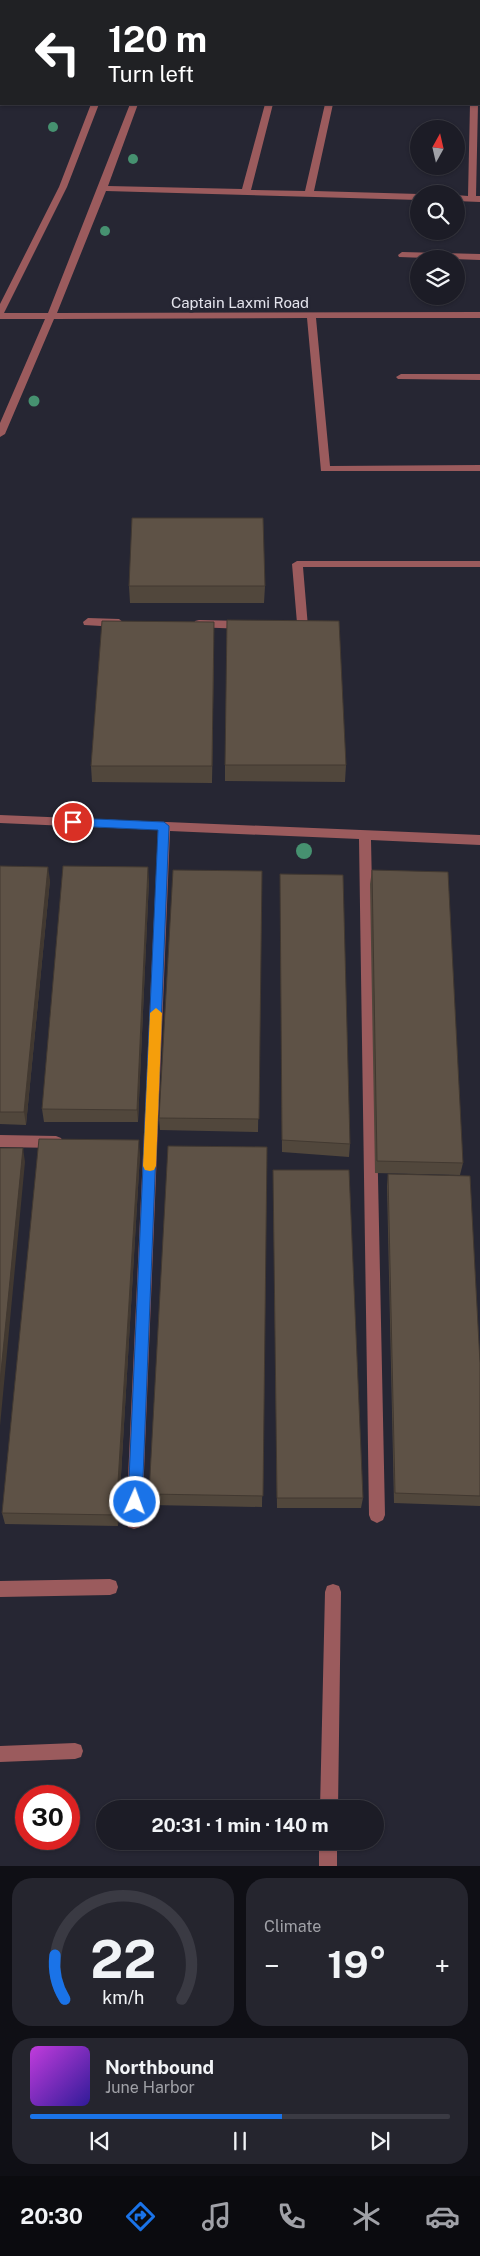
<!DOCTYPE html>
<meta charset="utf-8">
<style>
body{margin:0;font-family:"Public Sans",sans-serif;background:#25252e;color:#f1f3f6;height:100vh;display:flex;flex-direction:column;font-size:19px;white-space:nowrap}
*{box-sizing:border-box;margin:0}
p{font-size:16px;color:#a0a1a7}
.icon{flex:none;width:28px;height:28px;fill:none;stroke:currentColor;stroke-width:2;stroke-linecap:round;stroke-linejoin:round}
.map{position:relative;height:1866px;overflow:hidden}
.sheet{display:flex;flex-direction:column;gap:12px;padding:12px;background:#0f0f15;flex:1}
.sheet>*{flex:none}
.hud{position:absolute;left:0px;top:0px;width:480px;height:105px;box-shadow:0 1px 4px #0004,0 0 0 1px #3a3a43;background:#202124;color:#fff;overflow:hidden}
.needle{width:32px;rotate:8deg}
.controls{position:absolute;left:410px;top:120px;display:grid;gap:10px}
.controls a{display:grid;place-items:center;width:55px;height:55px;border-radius:50%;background:#1c1c26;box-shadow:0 1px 4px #0004,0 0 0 1px #3a3a43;font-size:25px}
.speed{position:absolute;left:15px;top:1785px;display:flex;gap:10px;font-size:25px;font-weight:700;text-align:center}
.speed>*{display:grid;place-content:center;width:65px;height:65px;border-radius:50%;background:#1c1c26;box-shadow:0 1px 4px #0004,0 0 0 1px #3a3a43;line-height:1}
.speed .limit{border:8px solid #d22;background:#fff;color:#111}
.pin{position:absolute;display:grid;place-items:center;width:42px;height:42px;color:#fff;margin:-21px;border:2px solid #fff;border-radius:50%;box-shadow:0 1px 5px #0007}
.me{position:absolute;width:55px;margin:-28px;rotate:2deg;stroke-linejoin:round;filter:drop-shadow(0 0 4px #0008)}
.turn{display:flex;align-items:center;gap:18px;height:105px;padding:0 25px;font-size:22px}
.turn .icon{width:65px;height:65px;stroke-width:2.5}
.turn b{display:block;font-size:35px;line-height:42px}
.big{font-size:38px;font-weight:700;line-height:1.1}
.sheet .tile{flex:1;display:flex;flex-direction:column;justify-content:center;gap:8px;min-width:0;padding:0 18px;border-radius:20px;background:#25252e}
.sheet .dial{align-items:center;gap:0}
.dial svg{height:130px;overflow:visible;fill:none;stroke:#3a3a43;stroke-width:7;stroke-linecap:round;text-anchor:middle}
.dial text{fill:#f1f3f6;stroke:none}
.song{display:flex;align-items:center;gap:15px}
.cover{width:60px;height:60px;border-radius:8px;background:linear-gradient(135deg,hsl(290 70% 55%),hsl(250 70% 35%))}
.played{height:5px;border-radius:2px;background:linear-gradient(90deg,#1a73e8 60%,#3a3a43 60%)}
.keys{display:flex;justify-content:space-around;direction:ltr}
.heat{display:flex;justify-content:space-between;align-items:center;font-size:28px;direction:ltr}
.sheet .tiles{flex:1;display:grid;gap:12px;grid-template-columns:1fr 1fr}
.tile:last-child{grid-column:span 2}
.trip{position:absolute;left:96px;top:1800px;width:288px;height:50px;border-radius:25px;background:#1c1c26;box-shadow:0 1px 4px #0004,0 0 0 1px #3a3a43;font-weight:700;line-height:50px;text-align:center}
.tabs{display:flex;height:80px;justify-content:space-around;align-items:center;background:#0b0b0f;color:#a0a1a7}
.tabs .icon{width:35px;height:35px}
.tabs .selected{color:#1a73e8}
.tabs b{font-size:22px;color:#f1f3f6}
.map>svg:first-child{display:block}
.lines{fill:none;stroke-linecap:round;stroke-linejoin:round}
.minor{fill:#9b5b5d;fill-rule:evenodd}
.tree{fill:#469170}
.wall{fill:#51473c}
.shaded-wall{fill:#423931}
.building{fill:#5e5246;stroke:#423931}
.route{fill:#1a73e8;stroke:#114b97}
.slow{fill:#f59e0b}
.labels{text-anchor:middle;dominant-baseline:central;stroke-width:5;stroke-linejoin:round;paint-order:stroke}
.far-street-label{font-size:15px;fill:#e4e4ed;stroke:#262633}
</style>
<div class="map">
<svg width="480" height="1866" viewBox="0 0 480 1866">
<rect width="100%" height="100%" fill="#262633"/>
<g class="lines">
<!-- minor -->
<path class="minor" d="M0,0H51L1,1L0,3Z
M135,0H143V1H135Z
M479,28H480V32H479Z
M91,104H99L67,187L4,313H48L130,104H138L108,186L242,189L265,104H273L251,190L305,191L325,104H333L314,191L419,194V200L106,191L57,313L480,312V318H316L330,466L480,465V471H321L307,318L54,319L5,434L0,437V423L45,319H0V304L59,187Z
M470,104H478L476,196H480V202L456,201V195L468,196Z
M402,252L480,254V260L399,257L398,255Z
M401,374H480V380L398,379L396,377Z
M297,561H480V567H303L308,627L303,631L290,629L289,626L290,623H297L292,564Z
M88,618L119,619L124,623L119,627L84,625L83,622Z
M199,620L244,621L249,625L244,629L195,627L194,624L195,621Z
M0,815L480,835V845L371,840L385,1515L383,1520L377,1523L371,1520L369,1515L359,839L170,831L142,1521L140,1527L134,1529L128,1527L126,1521L158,830L0,823Z
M0,1135L56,1136L61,1138L63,1142L61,1146L56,1148L0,1147Z
M110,1579L116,1581L118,1587L116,1593L110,1595L0,1597V1581Z
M333,1584L339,1586L341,1592L338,1809H320L325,1592L327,1586Z
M75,1743L81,1745L83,1751L81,1757L75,1759L0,1762V1746Z
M319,1841H337V1866H319Z"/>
</g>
<!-- trees -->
<g class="tree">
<circle cx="53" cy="127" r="5"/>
<circle cx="133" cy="159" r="5"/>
<circle cx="105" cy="231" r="5"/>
<circle cx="34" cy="401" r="5.5"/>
<circle cx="304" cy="851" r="8"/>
</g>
<!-- wall -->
<path class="wall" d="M129,586H265L264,603H130Z
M214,639L212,783L92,782L91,766Z
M225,765H346L345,782L225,781Z
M0,866L50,880L26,1125L0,1124Z
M372,870L463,1163L460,1175L375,1173L370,884Z
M262,871L258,1132L160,1130L159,1118Z
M280,874L350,1144L349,1157L282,1152Z
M149,880L138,1122H44L42,1109Z
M267,1147L262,1507L150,1505L149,1494Z
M140,1154L118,1526L5,1524L2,1513Z
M273,1170L363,1498L361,1508H277Z
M388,1174L480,1363V1506L394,1503L387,1186Z"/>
<!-- shaded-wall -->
<path class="shaded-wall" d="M214,622V639L212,783V766Z
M48,867L50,880L26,1125L24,1112Z
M148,867L149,880L138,1122L137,1110Z
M139,1140L140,1154L118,1526L116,1515Z
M23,1148L25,1162L0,1426V1382Z"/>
<!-- building -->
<path class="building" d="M132,518H263L265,586H129Z
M227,620L339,621L346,765H225Z
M102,621L214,622L212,766H91Z
M0,866L48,867L24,1112H0Z
M63,866L148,867L137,1110L42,1109Z
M173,870L262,871L259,1119L159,1118Z
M372,870L448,872L463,1163L377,1161Z
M280,874L343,875L350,1144L282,1140Z
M39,1139L139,1140L116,1515L2,1513Z
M168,1146L267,1147L263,1496L149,1494Z
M0,1148H23L0,1382Z
M273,1170H349L363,1498H277Z
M388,1174L470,1176L480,1363V1496L395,1493Z"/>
<!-- route -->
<path class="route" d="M73,818L164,822L169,826L142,1502L140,1507L135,1509L130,1507L128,1502L158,830L73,826L67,822Z"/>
<!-- slow -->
<path class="slow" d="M156,1008L162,1013L156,1166L154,1170L150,1171L145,1170L143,1166L150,1013Z"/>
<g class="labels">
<!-- far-street labels -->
<g class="far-street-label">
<text x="240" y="302">Captain Laxmi Road</text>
</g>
</g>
</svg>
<div class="controls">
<a><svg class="needle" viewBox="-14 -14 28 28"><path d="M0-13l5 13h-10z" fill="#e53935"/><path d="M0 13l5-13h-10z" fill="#a0a1a7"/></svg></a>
<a><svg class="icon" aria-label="search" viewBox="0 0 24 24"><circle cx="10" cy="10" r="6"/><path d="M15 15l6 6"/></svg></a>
<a><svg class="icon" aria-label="layers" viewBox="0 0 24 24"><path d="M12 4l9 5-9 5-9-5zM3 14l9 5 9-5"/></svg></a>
</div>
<div class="speed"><div class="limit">30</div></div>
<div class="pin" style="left:73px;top:822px;background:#d93025"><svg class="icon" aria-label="arrive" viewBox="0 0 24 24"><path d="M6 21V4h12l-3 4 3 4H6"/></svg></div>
<svg class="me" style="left:135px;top:1502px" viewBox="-20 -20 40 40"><circle r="17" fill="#1a73e8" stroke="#fff" stroke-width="3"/><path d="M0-11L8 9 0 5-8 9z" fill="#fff"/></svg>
<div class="trip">20:31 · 1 min · 140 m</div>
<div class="hud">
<div class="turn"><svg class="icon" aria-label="left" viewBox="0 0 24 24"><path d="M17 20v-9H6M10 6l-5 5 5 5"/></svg><div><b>120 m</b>Turn left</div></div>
</div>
</div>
<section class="sheet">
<div class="tiles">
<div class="tile dial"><svg viewBox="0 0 100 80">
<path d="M14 69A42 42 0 1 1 86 69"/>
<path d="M14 69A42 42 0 0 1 8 42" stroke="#1a73e8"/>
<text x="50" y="56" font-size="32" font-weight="700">22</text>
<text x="50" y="72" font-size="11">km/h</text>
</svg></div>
<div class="tile"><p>Climate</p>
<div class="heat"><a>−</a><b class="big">19°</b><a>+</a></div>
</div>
<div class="tile">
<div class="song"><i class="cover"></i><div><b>Northbound</b><p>June Harbor</p></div></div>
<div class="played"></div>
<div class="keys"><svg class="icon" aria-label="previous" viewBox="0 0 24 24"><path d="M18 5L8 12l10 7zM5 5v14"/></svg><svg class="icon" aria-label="pause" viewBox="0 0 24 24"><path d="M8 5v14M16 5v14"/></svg><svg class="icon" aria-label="next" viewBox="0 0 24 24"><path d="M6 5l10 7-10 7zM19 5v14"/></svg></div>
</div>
</div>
</section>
<nav class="tabs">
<b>20:30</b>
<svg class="icon selected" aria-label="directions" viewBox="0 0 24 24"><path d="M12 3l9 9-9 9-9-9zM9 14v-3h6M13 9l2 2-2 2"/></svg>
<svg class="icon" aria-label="music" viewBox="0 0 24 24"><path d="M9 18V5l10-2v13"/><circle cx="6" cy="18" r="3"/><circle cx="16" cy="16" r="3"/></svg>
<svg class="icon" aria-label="phone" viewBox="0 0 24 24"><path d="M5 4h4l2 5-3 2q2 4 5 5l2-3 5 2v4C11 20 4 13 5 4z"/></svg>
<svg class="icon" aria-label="climate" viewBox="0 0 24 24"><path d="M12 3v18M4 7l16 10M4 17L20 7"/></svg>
<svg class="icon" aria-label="car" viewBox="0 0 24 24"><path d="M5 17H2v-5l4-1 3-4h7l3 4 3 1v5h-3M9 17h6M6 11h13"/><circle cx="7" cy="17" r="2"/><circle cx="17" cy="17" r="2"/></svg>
</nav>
